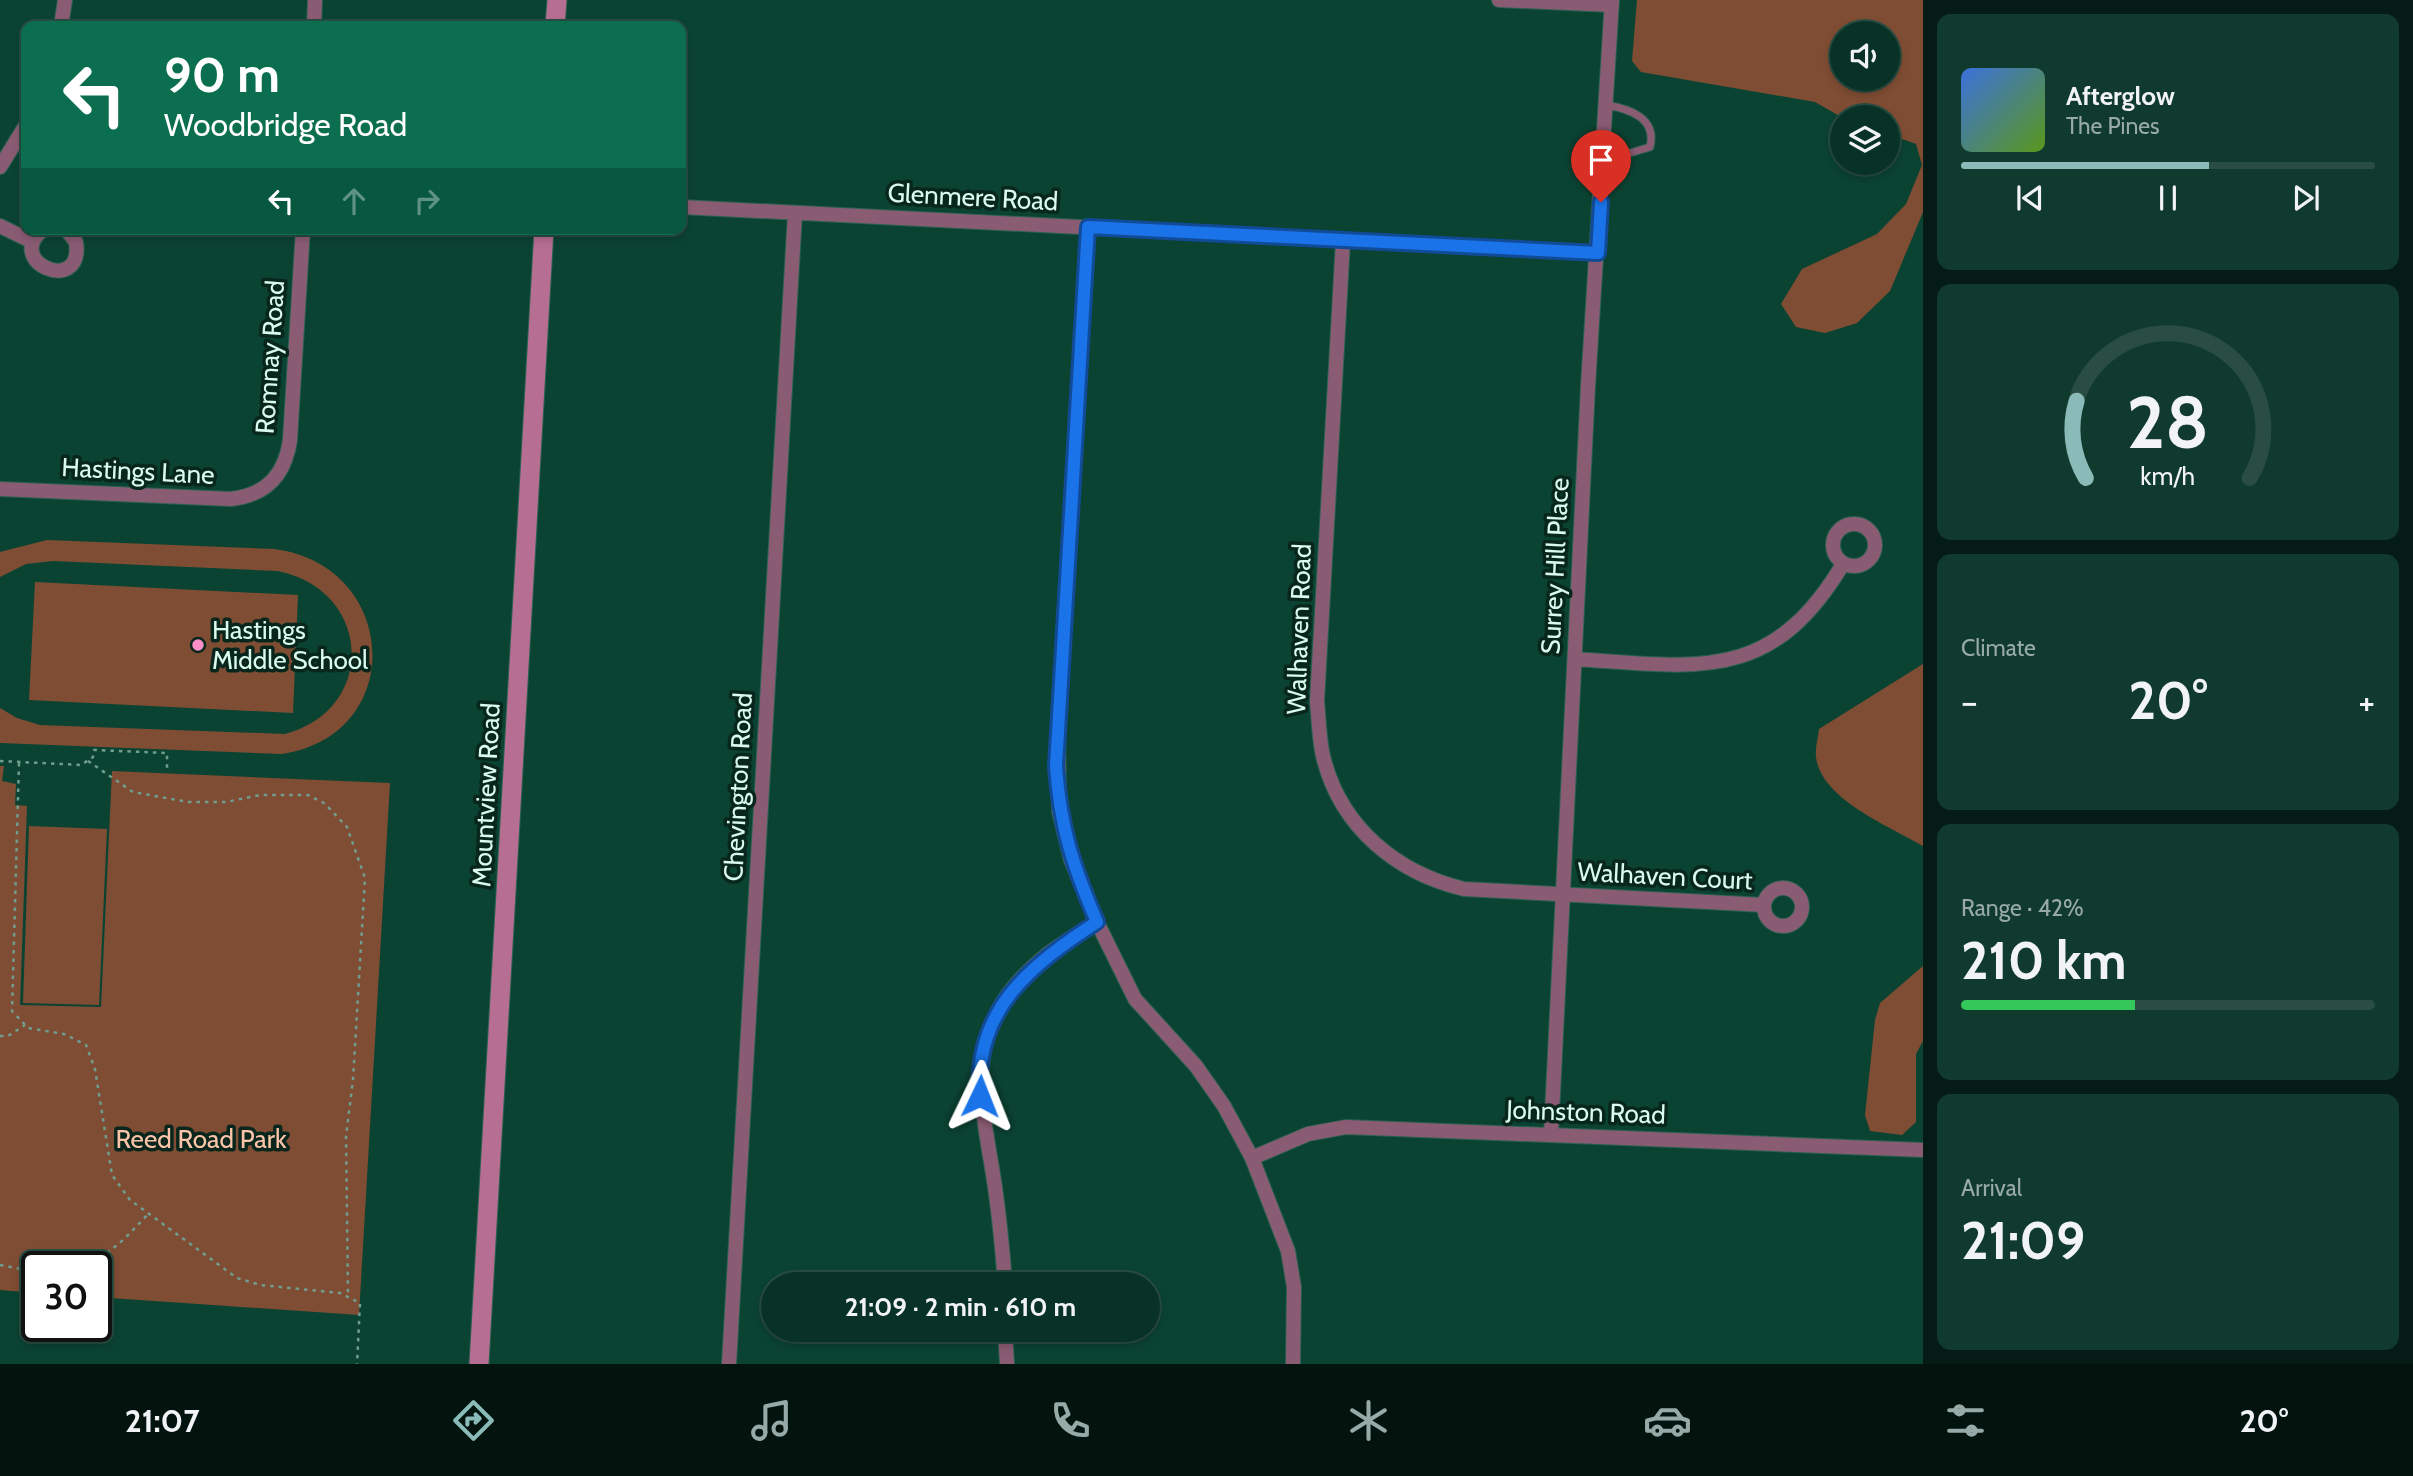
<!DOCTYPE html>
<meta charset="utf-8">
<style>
body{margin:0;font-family:Cabin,sans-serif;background:#113a2e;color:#f1f3f6;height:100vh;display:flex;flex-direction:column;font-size:26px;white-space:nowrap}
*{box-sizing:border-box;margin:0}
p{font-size:23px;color:#98aaa7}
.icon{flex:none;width:38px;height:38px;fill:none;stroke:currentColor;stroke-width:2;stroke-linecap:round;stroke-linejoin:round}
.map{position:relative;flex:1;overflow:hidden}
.side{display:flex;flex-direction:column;gap:14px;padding:14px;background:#041c15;width:490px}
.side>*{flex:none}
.top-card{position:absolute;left:21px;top:21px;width:665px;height:214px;border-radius:14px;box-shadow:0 4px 10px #0003,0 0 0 2px #294d43;background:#0b6e4f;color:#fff;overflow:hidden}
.buttons{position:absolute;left:1830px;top:21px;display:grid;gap:14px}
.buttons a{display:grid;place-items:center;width:70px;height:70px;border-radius:50%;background:#083226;box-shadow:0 4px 10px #0003,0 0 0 2px #294d43;font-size:35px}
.speed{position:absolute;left:21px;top:1251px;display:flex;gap:14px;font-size:35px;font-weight:700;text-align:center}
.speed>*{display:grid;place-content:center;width:91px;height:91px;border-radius:50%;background:#083226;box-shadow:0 4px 10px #0003,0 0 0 2px #294d43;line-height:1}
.speed .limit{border:4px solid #111;border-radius:10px;background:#fff;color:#111}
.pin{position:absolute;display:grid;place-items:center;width:60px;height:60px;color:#fff;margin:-72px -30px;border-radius:50% 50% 50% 0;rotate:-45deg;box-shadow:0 0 7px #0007}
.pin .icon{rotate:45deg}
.me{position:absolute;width:77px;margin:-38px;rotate:2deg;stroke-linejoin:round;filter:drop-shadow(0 0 5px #0008)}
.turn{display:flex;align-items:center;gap:24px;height:147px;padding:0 28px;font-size:32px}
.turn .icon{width:91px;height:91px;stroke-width:2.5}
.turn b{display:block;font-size:49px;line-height:60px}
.lanes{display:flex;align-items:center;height:66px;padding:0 28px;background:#0003;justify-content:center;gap:35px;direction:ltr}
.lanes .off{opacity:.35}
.big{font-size:52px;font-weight:800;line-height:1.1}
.side .widget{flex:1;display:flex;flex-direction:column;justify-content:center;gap:10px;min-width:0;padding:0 24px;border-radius:14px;background:#113a2e}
.side .dial{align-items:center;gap:0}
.dial svg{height:182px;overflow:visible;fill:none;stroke:#294d43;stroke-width:7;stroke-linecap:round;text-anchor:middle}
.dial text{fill:#f1f3f6;stroke:none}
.song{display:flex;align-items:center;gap:21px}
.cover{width:84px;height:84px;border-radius:10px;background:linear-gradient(135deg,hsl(220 70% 55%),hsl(90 70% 35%))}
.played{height:7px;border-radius:4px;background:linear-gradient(90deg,#8bbbb9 60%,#294d43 60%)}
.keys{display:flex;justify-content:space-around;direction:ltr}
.heat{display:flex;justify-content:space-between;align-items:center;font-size:38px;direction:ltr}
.charge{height:10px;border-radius:5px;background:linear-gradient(90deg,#34c759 42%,#294d43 0)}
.trip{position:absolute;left:761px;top:1272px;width:399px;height:70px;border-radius:35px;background:#083226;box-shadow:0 4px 10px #0003,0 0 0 2px #294d43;font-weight:800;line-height:70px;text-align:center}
.dock{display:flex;height:112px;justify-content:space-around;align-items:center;background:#03140f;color:#98aaa7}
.dock .icon{width:49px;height:49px}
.dock .current{color:#8bbbb9}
.dock b{font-size:32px;color:#f1f3f6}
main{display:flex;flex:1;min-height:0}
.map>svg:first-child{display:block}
.green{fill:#7f4d33;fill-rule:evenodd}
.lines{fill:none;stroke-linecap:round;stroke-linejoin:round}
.lane-casing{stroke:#2c6050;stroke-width:9}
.street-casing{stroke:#2c6050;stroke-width:16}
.secondary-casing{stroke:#2c6050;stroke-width:21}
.path{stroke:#709d8d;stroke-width:2.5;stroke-dasharray:3.5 5;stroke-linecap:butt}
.lane{stroke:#8a5c73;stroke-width:7}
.street{stroke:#8a5c73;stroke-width:14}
.secondary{stroke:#b66e93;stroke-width:19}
.route-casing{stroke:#114b97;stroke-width:18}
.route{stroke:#1a73e8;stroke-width:12}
.poi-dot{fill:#fa8fc7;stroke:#09261c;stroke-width:2.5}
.labels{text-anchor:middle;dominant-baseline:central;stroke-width:7;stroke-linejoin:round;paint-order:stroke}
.street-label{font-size:26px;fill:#d9faec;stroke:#09261c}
.poi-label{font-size:26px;fill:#d9faec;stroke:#09261c;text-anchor:start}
.park-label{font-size:26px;fill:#fbc4a8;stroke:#09261c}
</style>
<main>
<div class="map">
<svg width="1923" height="1364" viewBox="0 0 1923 1364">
<rect width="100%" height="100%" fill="#0b4332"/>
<!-- green -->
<path class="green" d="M1637,0H1923V212L1890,291L1857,323L1825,333L1796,327L1781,304L1802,269L1877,234L1906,204L1922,165L1916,144L1888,134V117L1843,118L1815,102L1641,72L1632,61ZM1843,33H1888V79H1843Z
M47,540L274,549C400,565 408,736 281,754L0,743V708L17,718L40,725L285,734C378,709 372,590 278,571L53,561L26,564L0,577V552Z
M35,582L298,595L293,713L29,700Z
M1923,664V846C1889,826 1821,799 1816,757C1815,748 1818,738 1819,729Z
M0,766H4L2,781L16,784L15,805L27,806L20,1005L101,1007L112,771L390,783L359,1315L96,1297V1267H37V1293L0,1290Z
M29,826L107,829L99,1005L23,1003Z
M1923,966V1041L1916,1054V1122L1902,1135L1870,1131L1865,1115L1875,1020L1880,1003Z"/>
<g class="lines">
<!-- lane casing -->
<g class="lane-casing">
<path id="lane" d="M1604,151L1630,153L1650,147C1657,118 1630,109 1606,105"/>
</g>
<!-- street casing -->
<g class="street-casing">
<path id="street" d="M1499,0L1612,5
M61,26L65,0
M314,26L315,0
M0,167L26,125
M681,207L1598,253
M0,226L33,242
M1088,227L1058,720L1059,811L1071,860L1097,922L1135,999L1196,1066L1224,1106L1252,1158L1288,1251L1294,1287L1293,1364
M44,229C1,261 84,297 76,242L66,229
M1343,241L1317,701C1319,720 1319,742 1324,760C1342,828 1397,873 1464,889L1764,905
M0,489L231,499C266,495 285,475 290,440L303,229
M1833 545a21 21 0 1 1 42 0a21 21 0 1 1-42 0Z
M1575,659C1698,667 1771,684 1843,564
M1764 907a19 19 0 1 1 38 0a19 19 0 1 1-38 0Z
M1551,1134L1588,386L1612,0
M1252,1158L1308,1134L1346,1127L1923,1150
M1005,1284C1002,1243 998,1202 991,1162C976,1078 970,1018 1043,958C1059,944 1079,934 1097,922
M1005,1330L1007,1364
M729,1364L795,213"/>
</g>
<!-- secondary casing -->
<g class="secondary-casing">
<path id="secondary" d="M555,26L557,0
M479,1364L544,229"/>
</g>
<!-- path -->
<path class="path" d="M0,761L81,765L93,757L94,750L167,753V769
M88,761L133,792L188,802H226L260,795H308L324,803L347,827L365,878L353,1080L346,1136L348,1296
M19,763L12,1011L28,1028L64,1034L86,1045L95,1069L112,1175L130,1200L237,1278L260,1285L340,1293L360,1303L357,1364
M0,1036H8L25,1025
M0,1265L37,1272
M76,1267C108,1258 126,1238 148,1214"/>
<!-- lane -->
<use href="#lane" class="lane"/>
<!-- street -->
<use href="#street" class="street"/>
<!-- secondary -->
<use href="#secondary" class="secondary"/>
</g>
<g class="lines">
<!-- route casing -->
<g class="route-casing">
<path id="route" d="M980,1096C974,1009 1031,965 1097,922C1073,866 1060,827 1056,766L1088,227L1598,253L1601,202"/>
</g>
<!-- route -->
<use href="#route" class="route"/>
</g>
<!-- markers -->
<circle class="poi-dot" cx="198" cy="645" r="7"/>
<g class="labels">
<!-- street labels -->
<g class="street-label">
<text transform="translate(973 197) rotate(3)">Glenmere Road</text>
<text transform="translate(270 357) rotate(-86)">Romnay Road</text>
<text transform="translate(138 471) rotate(3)">Hastings Lane</text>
<text transform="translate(1555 566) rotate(-87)">Surrey Hill Place</text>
<text transform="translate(1299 629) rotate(-88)">Walhaven Road</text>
<text transform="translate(738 787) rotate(-87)">Chevington Road</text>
<text transform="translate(486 795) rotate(-87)">Mountview Road</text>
<text transform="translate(1665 876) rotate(3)">Walhaven Court</text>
<text transform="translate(1586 1112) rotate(2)">Johnston Road</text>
</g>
<!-- poi labels -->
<g class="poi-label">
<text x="212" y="630">Hastings<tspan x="212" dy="30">Middle School</tspan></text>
</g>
<!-- park labels -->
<g class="park-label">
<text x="201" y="1139">Reed Road Park</text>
</g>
</g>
</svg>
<div class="buttons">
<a><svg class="icon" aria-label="sound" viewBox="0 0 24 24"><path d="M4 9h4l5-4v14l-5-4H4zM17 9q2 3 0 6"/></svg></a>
<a><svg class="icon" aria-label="layers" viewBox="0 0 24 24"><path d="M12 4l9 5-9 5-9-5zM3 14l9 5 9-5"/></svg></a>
</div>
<div class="speed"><div class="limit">30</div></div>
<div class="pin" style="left:1601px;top:202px;background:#d93025"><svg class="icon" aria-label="arrive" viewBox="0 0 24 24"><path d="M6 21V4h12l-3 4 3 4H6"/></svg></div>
<svg class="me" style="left:980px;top:1096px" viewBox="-20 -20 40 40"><path d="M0-17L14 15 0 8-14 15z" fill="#1a73e8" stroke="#fff" stroke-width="4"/></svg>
<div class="trip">21:09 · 2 min · 610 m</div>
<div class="top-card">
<div class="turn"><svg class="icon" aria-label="left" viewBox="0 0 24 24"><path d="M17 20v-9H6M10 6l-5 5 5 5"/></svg><div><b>90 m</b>Woodbridge Road</div></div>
<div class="lanes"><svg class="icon" aria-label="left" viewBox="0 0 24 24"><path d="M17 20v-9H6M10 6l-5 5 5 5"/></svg><svg class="icon off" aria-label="ahead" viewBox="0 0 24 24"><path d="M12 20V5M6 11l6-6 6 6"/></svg><svg class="icon off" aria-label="right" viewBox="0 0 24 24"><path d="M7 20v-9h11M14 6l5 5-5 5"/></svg></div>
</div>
</div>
<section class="side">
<div class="widget">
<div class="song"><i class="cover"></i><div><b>Afterglow</b><p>The Pines</p></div></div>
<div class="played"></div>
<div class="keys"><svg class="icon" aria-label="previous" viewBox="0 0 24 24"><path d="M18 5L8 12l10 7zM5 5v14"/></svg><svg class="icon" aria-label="pause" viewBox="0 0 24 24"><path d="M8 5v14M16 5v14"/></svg><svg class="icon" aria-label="next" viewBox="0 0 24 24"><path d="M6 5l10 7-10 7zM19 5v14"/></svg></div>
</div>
<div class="widget dial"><svg viewBox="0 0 100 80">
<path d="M14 69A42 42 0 1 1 86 69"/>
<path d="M14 69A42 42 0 0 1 10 35" stroke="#8bbbb9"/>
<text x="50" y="56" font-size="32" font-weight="700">28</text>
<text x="50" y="72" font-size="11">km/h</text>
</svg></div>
<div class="widget"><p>Climate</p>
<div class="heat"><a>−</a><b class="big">20°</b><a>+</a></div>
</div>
<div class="widget"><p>Range · 42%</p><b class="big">210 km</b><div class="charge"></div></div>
<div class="widget"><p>Arrival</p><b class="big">21:09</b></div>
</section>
</main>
<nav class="dock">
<b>21:07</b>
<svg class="icon current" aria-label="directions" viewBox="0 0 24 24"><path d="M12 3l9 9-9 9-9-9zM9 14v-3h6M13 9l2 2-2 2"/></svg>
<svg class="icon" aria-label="music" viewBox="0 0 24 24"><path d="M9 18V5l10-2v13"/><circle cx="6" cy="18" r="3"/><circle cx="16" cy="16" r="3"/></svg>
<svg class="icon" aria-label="phone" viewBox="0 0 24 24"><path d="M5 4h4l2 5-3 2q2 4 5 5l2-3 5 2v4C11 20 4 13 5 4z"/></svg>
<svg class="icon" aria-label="climate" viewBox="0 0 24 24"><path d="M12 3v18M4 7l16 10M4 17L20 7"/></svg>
<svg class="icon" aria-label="car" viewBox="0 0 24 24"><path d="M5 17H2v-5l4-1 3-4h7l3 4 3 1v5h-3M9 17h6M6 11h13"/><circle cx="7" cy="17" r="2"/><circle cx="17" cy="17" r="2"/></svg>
<svg class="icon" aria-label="filters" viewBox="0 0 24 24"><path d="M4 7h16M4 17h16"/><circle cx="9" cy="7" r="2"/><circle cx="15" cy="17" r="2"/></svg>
<b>20°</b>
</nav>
